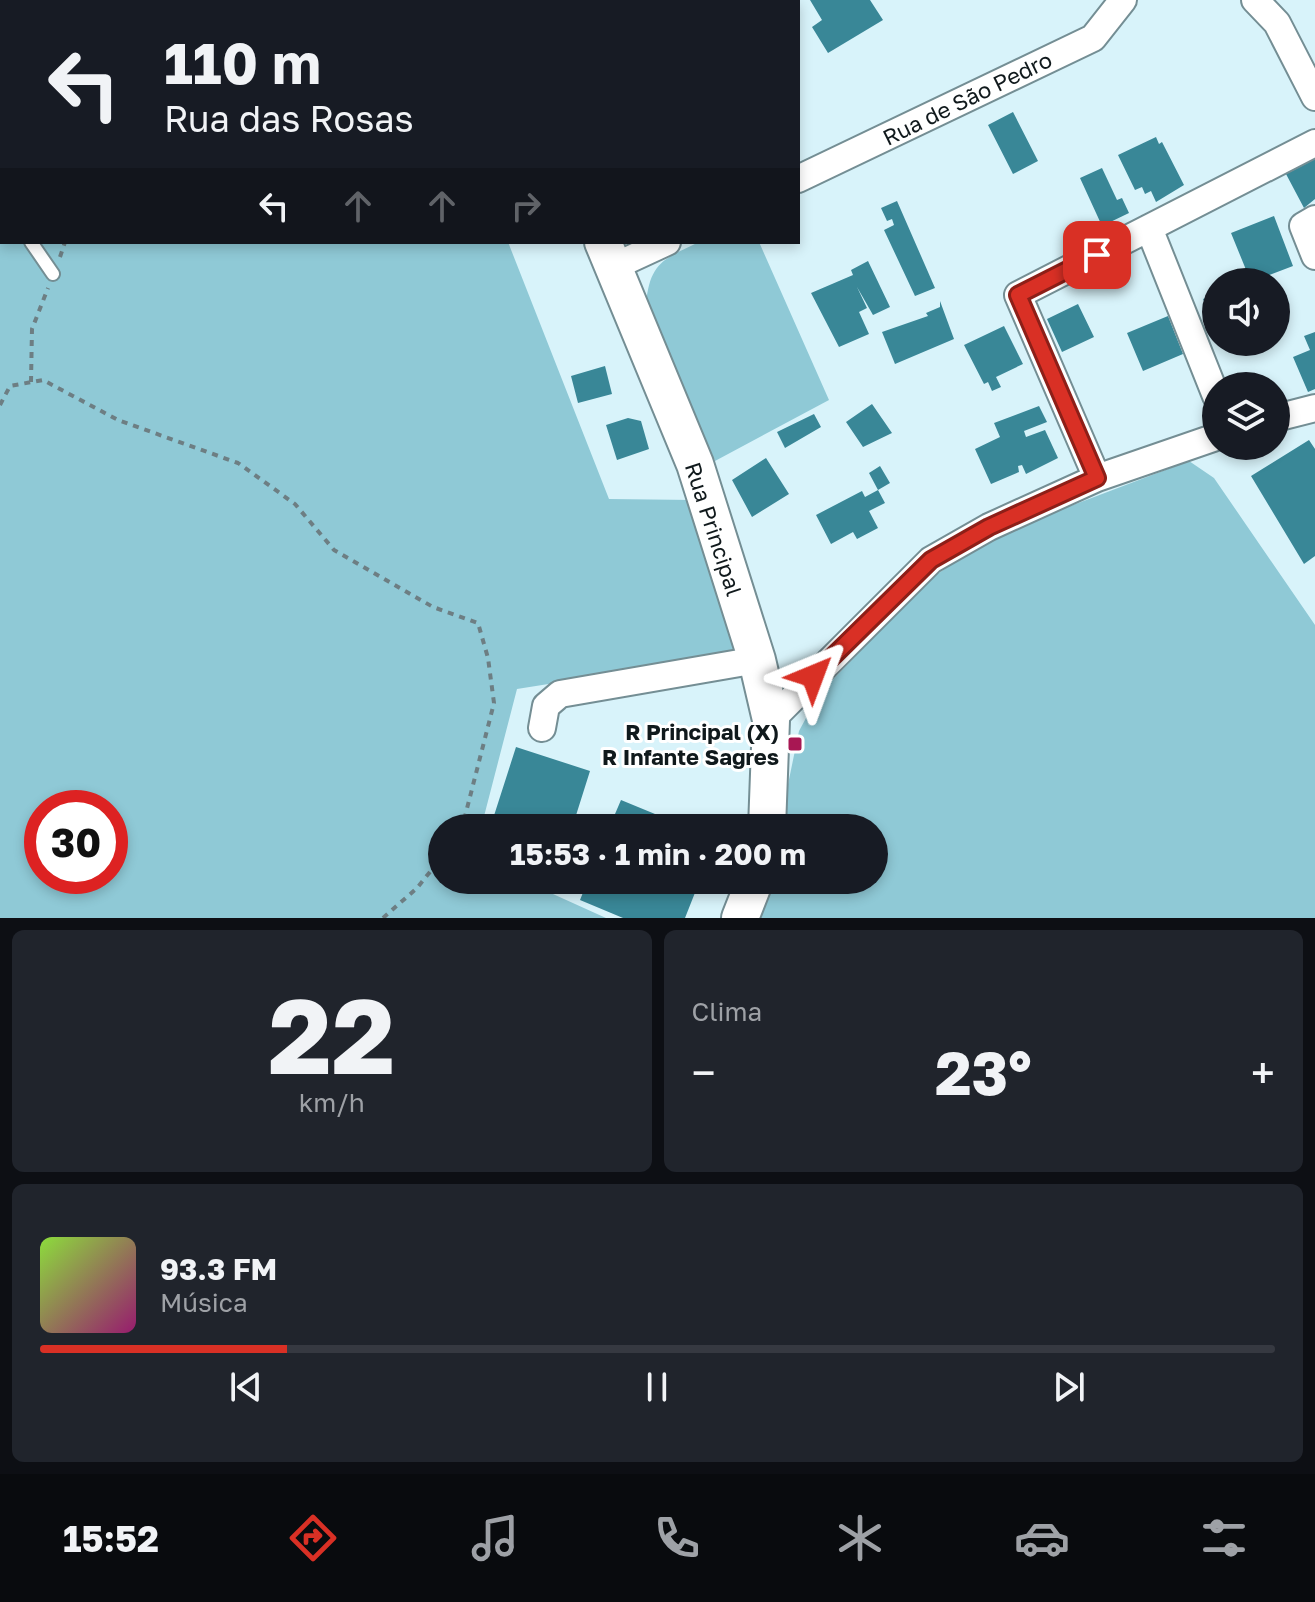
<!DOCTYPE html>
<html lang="pt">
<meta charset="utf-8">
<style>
body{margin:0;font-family:"Golos Text",sans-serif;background:#20242c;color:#f1f3f6;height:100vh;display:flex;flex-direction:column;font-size:30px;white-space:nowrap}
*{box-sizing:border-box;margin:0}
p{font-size:26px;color:#9ea1a6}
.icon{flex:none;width:44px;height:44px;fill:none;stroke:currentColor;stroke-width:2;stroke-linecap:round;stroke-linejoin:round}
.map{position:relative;height:918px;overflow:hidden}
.side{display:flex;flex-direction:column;gap:12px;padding:12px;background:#0d0f14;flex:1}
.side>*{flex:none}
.hud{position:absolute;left:0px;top:0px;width:800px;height:244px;box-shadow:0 4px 12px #0003;background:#171b24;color:#f1f3f6;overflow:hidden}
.tools{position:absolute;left:1202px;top:268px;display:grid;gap:16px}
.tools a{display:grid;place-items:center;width:88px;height:88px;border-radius:50%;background:#171b24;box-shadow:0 4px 12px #0003;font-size:40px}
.speed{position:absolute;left:24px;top:790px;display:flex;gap:16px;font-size:40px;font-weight:700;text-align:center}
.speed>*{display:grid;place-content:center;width:104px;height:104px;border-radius:50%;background:#171b24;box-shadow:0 4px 12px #0003;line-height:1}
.speed .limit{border:12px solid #d22;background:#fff;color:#111}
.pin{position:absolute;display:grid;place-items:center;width:68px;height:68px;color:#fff;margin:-34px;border-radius:16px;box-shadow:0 4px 12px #0006}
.me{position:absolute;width:88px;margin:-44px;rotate:44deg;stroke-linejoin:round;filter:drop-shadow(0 0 6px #0008)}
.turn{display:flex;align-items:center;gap:28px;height:168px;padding:0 32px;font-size:36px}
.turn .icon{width:104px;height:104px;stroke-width:2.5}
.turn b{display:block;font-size:56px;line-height:68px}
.lanes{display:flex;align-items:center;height:76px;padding:0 32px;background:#0003;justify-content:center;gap:40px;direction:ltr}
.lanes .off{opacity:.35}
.big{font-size:60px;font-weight:700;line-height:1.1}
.side .card{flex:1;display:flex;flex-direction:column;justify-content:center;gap:12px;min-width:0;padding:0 28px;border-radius:12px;background:#20242c}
.side .dial{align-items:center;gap:0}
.dial b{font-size:104px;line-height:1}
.song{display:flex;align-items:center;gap:24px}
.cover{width:96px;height:96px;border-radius:12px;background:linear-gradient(135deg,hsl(90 70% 55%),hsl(320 70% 35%))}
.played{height:8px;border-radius:4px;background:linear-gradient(90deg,#d93025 20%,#363941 20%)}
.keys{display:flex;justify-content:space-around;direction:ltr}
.heat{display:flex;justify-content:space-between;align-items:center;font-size:44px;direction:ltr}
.side .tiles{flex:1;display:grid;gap:12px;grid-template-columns:1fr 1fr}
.card:last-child{grid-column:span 2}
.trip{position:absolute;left:428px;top:814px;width:460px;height:80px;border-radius:40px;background:#171b24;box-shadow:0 4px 12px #0003;font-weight:700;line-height:80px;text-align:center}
.dock{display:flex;height:128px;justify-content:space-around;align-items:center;background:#090b0e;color:#9ea1a6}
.dock .icon{width:56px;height:56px}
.dock .on{color:#d93025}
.dock b{font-size:36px;color:#f1f3f6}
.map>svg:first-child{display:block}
.green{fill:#8fc9d6;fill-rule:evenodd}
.building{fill:#398797}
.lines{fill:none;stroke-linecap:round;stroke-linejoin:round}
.lane-casing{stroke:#748e94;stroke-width:16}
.street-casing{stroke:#748e94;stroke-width:30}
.secondary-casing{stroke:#748e94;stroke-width:40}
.path{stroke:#6d7e83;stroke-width:4;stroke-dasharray:6 6;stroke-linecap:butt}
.lane{stroke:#fff;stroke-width:12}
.street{stroke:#fff;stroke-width:26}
.secondary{stroke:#fff;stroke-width:36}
.route-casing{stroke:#8d1f18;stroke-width:20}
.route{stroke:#d93025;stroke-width:14}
.poi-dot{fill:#a81753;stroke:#fff;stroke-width:3}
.labels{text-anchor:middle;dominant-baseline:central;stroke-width:6;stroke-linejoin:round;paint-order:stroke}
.street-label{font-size:22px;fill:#10191c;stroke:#fff}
.poi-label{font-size:22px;font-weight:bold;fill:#10191c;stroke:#fff;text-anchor:end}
</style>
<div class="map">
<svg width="1315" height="918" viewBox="0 0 1315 918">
<rect width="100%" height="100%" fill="#d8f3fa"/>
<!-- green -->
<path class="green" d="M0,0L318,2H2V242H508L609,499L693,500L737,654L517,689L481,828H442V880H522L606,918H0ZM42,808H110V876H42Z
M699,242H759L829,400L715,461L646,304C650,262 664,259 699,242Z
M1189,461L1214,478L1315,625V918H753L769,880H874V828H779L799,731L819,694L931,578L1002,532Z"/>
<!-- building -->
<path class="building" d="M810,0H870L883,20L828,53L812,27L822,20Z
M1013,112L1038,161L1013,174L988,125Z
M1156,137L1159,144L1162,142L1184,185L1156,202L1151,191L1145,194L1142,187L1135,190L1118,155Z
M1315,159V199L1304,208L1286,174Z
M1102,168L1117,200L1122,198L1129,213L1102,226L1080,178Z
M897,201L935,288L915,296L884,230L894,225L892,219L887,221L881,208Z
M1274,216L1293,266L1251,282L1231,233Z
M868,261L890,307L873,315L857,287L867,308L859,312L869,334L839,347L811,293L853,275L851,270Z
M1216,294V329L1203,299Z
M940,301L954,339L895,364L882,332L928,316L926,313L940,307Z
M1078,304L1094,337L1062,352L1047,319Z
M1168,316L1183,354L1143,371L1127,333Z
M1004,326L1023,364L996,377L1001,387L992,391L988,382L984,384L964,345Z
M1315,332V389L1308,392L1293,357L1310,350L1304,336Z
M605,366L612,394L578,403L571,376Z
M872,404L892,433L863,447L846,422Z
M1039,406L1047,422L1024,431L1026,437L1045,430L1058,458L1026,474L1022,465L1018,466L1019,472L991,484L975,449L1000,437L994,423Z
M814,414L821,427L785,448L777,432Z
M628,418L641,421L649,449L617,460L606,425Z
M1309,440L1315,449V556L1304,564L1251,476Z
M766,458L789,494L752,517L732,480Z
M880,466L890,483L878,490L869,473Z
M878,490L885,503L869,511L878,528L857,539L853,532L831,544L816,515L862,491L865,497Z
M516,747L590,771L572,828H490Z
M621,800L689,828H609Z
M539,880H563L558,891Z
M588,880H700L685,918H623L580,900Z"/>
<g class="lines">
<!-- lane casing -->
<g class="lane-casing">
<path id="lane" d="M0,171L2,175
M31,242L53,274"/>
</g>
<!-- street casing -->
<g class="street-casing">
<path id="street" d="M1255,0L1277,23L1315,97
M798,179L1093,38L1123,0
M1315,219L1303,226L1315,256
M1149,228L1216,396
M613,267L667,242
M1276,418L1315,408
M1097,478L1018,295L1315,143
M771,720L931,560L989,527L1097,478L1216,437
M542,728L546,706L560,694L757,660"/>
</g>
<!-- secondary casing -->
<g class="secondary-casing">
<path id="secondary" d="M563,2L564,0
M603,242L695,464L757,660L771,720L767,828
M740,918L755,880"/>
</g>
<!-- path -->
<path class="path" d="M89,2V0
M60,257L65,242
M31,382L32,329L48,288
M0,405L10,386L43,380L118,420L238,463L295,504L334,550L433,607L478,623L488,658L494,703L462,828
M383,918L417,888L442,857"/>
<!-- lane -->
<use href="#lane" class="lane"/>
<!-- street -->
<use href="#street" class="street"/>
<!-- secondary -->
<use href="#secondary" class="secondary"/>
</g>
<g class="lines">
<!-- route casing -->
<g class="route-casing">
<path id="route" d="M813,676L931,560L989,527L1097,478L1018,295L1097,255"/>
</g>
<!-- route -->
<use href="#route" class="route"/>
</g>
<!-- markers -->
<rect class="poi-dot" x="787" y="736" width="16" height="16" rx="4"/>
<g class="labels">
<!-- street labels -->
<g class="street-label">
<text transform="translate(967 98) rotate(-26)">Rua de São Pedro</text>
<text transform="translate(714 529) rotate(72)">Rua Principal</text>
</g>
<!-- poi labels -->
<g class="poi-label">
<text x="779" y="731">R Principal (X)<tspan x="779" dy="25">R Infante Sagres</tspan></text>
</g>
</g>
</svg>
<div class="tools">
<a><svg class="icon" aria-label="sound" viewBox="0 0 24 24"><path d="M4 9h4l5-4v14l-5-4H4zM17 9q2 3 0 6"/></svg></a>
<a><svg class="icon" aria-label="layers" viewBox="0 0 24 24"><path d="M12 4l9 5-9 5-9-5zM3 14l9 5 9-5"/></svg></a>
</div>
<div class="speed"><div class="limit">30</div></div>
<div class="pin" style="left:1097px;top:255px;background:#d93025"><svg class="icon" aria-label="arrive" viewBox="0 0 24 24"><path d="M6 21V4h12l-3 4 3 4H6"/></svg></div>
<svg class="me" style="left:813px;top:676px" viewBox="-20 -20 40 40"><path d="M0-17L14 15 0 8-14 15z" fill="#d93025" stroke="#fff" stroke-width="4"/></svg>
<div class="trip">15:53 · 1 min · 200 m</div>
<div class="hud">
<div class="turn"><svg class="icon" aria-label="left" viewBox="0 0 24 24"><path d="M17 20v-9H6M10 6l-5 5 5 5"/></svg><div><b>110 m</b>Rua das Rosas</div></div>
<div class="lanes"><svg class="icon" aria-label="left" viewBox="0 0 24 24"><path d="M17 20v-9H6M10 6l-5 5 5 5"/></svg><svg class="icon off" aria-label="ahead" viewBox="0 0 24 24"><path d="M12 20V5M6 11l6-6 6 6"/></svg><svg class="icon off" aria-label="ahead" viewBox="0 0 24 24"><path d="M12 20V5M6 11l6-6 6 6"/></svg><svg class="icon off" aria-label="right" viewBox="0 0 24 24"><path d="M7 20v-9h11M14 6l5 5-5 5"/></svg></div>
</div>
</div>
<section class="side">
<div class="tiles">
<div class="card dial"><b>22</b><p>km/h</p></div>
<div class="card"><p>Clima</p>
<div class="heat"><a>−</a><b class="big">23°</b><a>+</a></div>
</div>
<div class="card">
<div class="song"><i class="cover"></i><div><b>93.3 FM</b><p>Música</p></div></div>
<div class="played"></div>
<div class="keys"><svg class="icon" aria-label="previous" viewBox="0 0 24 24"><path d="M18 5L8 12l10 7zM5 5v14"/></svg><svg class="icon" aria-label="pause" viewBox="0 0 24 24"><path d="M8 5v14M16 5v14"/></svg><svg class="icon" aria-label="next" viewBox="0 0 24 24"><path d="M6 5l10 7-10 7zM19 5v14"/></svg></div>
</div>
</div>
</section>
<nav class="dock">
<b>15:52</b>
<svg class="icon on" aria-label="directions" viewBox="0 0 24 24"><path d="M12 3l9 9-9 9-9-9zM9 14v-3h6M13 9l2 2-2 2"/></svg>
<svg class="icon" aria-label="music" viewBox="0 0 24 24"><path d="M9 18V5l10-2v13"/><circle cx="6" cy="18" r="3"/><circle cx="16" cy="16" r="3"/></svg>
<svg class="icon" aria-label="phone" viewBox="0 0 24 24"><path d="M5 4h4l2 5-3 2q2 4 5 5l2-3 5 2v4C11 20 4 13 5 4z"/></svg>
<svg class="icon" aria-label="climate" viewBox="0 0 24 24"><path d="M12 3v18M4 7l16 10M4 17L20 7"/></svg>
<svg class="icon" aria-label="car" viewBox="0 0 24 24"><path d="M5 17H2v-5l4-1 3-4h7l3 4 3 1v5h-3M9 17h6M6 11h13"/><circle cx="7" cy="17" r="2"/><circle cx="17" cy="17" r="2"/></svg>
<svg class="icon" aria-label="filters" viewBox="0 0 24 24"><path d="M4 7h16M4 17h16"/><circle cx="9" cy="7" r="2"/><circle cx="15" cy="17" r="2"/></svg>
</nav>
